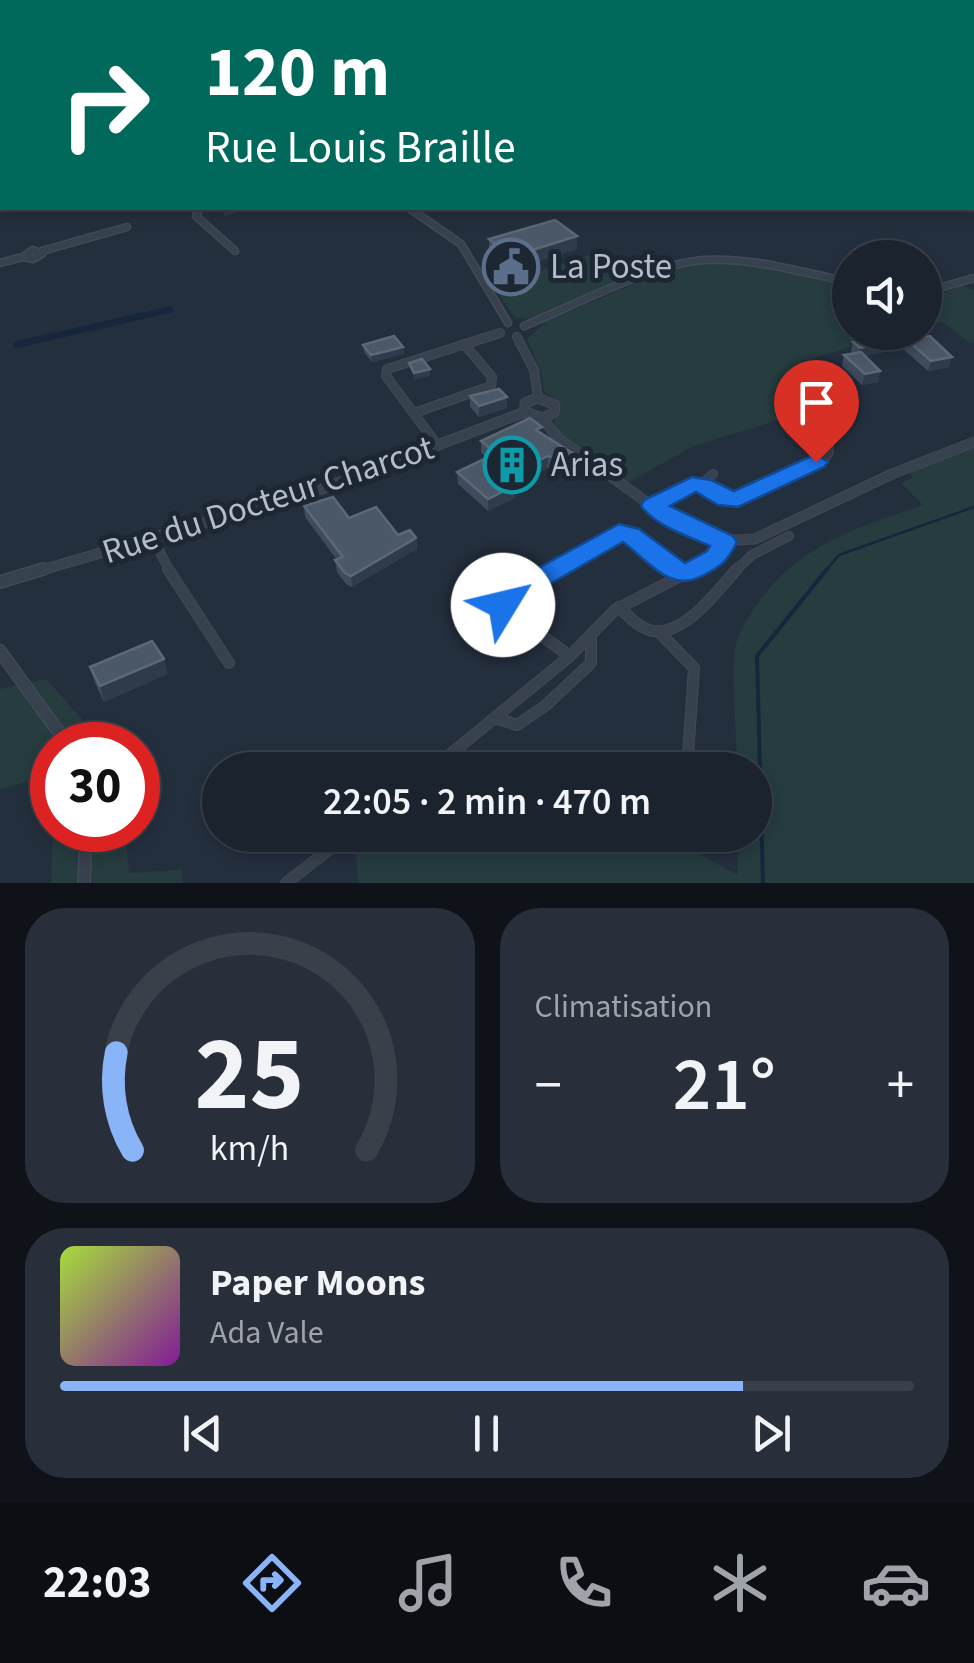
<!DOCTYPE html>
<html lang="fr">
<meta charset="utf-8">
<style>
body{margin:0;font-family:"Source Sans 3",sans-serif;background:#282f3a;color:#f1f3f6;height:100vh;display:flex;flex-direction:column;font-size:38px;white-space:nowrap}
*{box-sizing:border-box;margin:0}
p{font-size:32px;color:#a0a4aa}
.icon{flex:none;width:55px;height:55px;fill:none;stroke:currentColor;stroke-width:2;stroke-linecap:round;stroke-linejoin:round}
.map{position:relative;height:883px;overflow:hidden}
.drawer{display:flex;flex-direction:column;gap:25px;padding:25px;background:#0f1319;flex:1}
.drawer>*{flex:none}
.top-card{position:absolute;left:0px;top:0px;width:975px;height:210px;box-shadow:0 5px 15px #0003,0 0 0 2px #39404a;background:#00695c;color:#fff;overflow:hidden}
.fabs{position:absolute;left:832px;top:240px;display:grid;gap:20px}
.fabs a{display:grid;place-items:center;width:110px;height:110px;border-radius:50%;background:#1b232e;box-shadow:0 5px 15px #0003,0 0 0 2px #39404a;font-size:50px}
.speed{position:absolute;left:30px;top:722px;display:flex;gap:20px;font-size:50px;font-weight:700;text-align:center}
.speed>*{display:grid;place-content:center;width:130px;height:130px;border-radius:50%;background:#1b232e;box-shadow:0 5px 15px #0003,0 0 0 2px #39404a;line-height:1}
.speed .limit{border:15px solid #d22;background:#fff;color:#111}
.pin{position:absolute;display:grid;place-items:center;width:85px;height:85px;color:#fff;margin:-102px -42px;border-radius:50% 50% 50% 0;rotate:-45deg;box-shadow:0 0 10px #0007}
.pin .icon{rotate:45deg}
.me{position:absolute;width:110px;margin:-55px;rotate:54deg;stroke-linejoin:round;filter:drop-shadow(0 0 8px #0008)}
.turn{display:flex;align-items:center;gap:35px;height:210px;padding:0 40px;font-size:45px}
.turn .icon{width:130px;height:130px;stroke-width:2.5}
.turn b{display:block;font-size:70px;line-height:85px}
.big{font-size:75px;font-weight:600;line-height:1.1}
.drawer .tile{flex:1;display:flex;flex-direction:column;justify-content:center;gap:15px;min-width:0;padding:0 35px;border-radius:40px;background:#282f3a}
.drawer .dial{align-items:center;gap:0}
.dial svg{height:260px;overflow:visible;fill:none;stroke:#39404a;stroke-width:7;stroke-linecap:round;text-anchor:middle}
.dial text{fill:#f1f3f6;stroke:none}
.song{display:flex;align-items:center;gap:30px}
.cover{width:120px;height:120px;border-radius:15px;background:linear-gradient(135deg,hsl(80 70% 55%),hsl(290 70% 35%))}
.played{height:10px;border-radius:5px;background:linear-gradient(90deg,#8ab4f8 80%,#39404a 80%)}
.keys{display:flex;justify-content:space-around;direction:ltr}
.heat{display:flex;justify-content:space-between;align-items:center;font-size:55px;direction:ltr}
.drawer .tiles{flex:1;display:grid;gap:25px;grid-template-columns:1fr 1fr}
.tile:last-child{grid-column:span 2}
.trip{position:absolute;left:202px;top:752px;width:570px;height:100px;border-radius:50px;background:#1b232e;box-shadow:0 5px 15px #0003,0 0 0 2px #39404a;font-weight:600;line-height:100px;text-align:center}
.tab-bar{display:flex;height:160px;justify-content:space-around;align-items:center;background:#0b0e12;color:#a0a4aa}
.tab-bar .icon{width:70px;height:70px}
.tab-bar .current{color:#8ab4f8}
.tab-bar b{font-size:45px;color:#f1f3f6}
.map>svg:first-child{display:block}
.green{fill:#263c3f}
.water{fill:#17263c}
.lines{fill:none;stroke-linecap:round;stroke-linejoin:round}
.stream-far1{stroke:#17263c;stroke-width:2.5}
.stream{stroke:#17263c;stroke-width:4}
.minor-far2-casing{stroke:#414a57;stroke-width:9}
.minor-far1-casing{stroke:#414a57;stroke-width:10}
.minor-casing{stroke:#414a57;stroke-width:12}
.tertiary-far2-casing{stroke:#414a57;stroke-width:6}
.tertiary-far1-casing{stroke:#414a57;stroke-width:11}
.tertiary-casing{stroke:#414a57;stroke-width:14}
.secondary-casing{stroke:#414a57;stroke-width:8}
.minor-far2{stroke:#38414e;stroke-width:6}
.minor-far1{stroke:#38414e;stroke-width:8}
.minor{stroke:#38414e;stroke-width:10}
.tertiary-far2{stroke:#38414e;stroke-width:5}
.tertiary-far1{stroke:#38414e;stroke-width:9}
.tertiary{stroke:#38414e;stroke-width:11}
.secondary{stroke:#465061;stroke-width:6}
.wall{fill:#3f4b5c}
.shaded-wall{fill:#2f3b4b}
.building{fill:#4b5868;stroke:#5c6777;stroke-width:2.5}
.route{fill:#1a73e8;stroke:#114b97;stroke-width:2.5}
.labels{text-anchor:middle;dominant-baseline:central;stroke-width:10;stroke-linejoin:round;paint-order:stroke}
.poi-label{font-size:35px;fill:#b4bcc9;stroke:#1d2633;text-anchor:start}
.street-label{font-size:35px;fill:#b4bcc9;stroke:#1d2633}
</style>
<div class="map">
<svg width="974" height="883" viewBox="0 0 974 883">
<rect width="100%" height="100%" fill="#242f3e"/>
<!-- green -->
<path class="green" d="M600,252L632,276L646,272L533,320L514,317L493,285Z
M711,261L748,264L850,284V332L896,333L811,359L814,366L829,372L847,392L845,400L693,446L628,483L557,430L554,421L561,404L544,391L541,372L527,339L549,320L653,276Z
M962,286L974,290V343H970L942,322L925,326V294L939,295Z
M974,448V883H358L356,849L373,835H473L511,852L521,835H665L738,875V835H755V770H737C737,738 731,674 735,648C738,632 751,613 760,600C801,543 860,527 923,505L901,483L913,478L910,472Z
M46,679L105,745H52V807L51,775L0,789V689Z
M53,830H125L129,873L182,870V883H51Z"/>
<!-- water -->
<path class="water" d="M171,306L174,312L21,347L14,348L13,342Z"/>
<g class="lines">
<!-- stream-far1 -->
<path class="stream-far1" d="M825,572L839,555L974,507"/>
<!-- stream -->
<path class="stream" d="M763,883L757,656L827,569"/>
<!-- minor-far2 casing -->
<g class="minor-far2-casing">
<path id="minor-far2" d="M200,208L196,216L235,251
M409,208L461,244L508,323
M33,250L42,254L33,259L23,257Z
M42,251L127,227
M0,263L23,257
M925,292L974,278
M524,326C573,306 654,263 705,260C753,257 803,273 850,282"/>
</g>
<!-- minor-far1 casing -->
<g class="minor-far1-casing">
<path id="minor-far1" d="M517,337L534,370L538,398
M414,413L491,386L492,377L464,344
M813 450a8 8 0 1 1 16 0a8 8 0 1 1-16 0Z
M438,446L386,376L387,369L500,333
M701,485L713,474
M653,505L694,484L726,499H738L821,456
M153,538L170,572
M552,572L619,533L630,534L679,572
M689,572L714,559L724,544L721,539
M734,572L752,555L789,536"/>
</g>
<!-- minor casing -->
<g class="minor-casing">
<path id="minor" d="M168,569L229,663
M556,569L505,599L507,611L570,656
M676,569L683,575
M619,607C628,616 639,628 652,631C685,636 718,590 737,569
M658,631L694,668L687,770
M495,718L517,725L545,706L591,663V638
M431,770L570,656L615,610L694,569
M286,883L348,835"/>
</g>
<!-- tertiary-far2 casing -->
<g class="tertiary-far2-casing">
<path id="tertiary-far2" d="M255,2L267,0"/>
</g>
<!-- tertiary-far1 casing -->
<g class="tertiary-far1-casing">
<path id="tertiary-far1" d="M538,398L555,405L554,413L542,418L525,412V403Z
M542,418L558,438L678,525L717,541L755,539L892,474L974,442
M35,572L328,487L525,412"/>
</g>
<!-- tertiary casing -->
<g class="tertiary-casing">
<path id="tertiary" d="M0,582L43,569
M0,651L68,745
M84,883L86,830"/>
</g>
<!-- secondary casing -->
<g class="secondary-casing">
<path id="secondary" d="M152,2L158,0"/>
</g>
<!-- minor-far2 -->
<use href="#minor-far2" class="minor-far2"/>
<!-- minor-far1 -->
<use href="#minor-far1" class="minor-far1"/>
<!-- minor -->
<use href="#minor" class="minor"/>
<!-- tertiary-far2 -->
<use href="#tertiary-far2" class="tertiary-far2"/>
<!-- tertiary-far1 -->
<use href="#tertiary-far1" class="tertiary-far1"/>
<!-- tertiary -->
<use href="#tertiary" class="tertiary"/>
<!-- secondary -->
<use href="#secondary" class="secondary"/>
</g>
<!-- wall -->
<path class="wall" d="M489,239L577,249L510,270L489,252Z
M894,332L918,338L952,357L949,367L928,371L902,348L865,356L880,371L878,382L862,385L842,366L844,355L853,353L851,351L853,342Z
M363,345L403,347L404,354L372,362L364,352Z
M470,396L507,408L479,417L470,407Z
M542,433L572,465L560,471L547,468L515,485V498L488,511L458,484L457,472L498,471L502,470L481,453V441Z
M304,506L349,518L398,535L416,538L417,549L352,587L346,584L337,572L335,560H337L305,517Z
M164,659L167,674L104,702L95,683L90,667Z"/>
<!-- shaded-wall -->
<path class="shaded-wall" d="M230,208H241L242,211L224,216L223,209Z
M577,236V249L510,270V257Z
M905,338L902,348L857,358L860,348Z
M403,347L404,354L372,362L371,355Z
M952,357L949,367L928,371L931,361Z
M430,369V376L414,380V373Z
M880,371L878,382L862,385L865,374Z
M507,397V408L479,417V406Z
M572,453V465L560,471L561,459Z
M548,456L547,468L506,490V477Z
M516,485L515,498L488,511V499Z
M416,538L417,549L352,587L351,576Z
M164,659L167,674L104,702L100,686Z"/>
<!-- building -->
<path class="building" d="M972,55H974V79H972Z
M555,220L577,236L510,257L489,239Z
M894,332H911L918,338L930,336L952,357L931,361L905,338L860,348L853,342Z
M394,336L403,347L371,355L363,345Z
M861,352L880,371L865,374L844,355Z
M422,359L430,369L414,373L409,363Z
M499,389L507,397L479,406L470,396Z
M530,418L542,427L536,430L572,453L561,459L548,456L506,477L516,485L488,499L457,472L484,459L498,471L511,465L481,441Z
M333,497L349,518L376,507L398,535L410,530L416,538L351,576L345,573L335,560L343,557L304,506Z
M152,641L164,659L100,686L90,667Z"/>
<!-- route -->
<path class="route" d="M816,454L828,462L824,467L738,507L718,505L696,492L670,506L733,536L737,542C728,560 722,566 704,575C670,594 650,562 623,542L517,603L513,612H494L490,605L498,590L619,524L639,529L685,563L707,551L710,546C686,535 657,527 641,506L644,500L692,477L711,480L734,491Z"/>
<!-- icons -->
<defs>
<g id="civic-ring" transform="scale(2.875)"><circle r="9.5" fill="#1d2633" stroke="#5c6f8a" stroke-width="1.5"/><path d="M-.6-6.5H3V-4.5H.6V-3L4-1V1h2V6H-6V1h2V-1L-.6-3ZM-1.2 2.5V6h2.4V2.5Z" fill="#5c6f8a"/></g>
<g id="building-ring" transform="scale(2.875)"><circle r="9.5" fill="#1d2633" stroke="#0f9aa8" stroke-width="1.5"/><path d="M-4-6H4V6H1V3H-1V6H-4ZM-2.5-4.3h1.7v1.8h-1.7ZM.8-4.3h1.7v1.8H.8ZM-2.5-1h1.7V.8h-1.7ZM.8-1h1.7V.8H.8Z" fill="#0f9aa8"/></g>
</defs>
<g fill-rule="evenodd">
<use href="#civic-ring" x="511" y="267"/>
<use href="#building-ring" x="512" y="465"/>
</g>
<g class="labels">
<!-- poi labels -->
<g class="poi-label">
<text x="550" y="267">La Poste</text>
<text x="551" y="465">Arias</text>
</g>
<!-- street labels -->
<g class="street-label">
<text transform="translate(268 500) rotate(-18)">Rue du Docteur Charcot</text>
</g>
</g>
</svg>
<div class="fabs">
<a><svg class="icon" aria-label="sound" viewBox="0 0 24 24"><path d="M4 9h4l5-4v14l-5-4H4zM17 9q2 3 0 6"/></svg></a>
</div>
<div class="speed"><div class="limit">30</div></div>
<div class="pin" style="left:816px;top:462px;background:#d93025"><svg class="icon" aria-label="arrive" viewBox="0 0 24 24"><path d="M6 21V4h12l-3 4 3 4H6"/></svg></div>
<svg class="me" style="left:503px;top:605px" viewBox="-20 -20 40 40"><circle r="19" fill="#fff"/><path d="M0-13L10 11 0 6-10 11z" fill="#1a73e8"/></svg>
<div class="trip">22:05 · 2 min · 470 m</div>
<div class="top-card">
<div class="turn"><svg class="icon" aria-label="right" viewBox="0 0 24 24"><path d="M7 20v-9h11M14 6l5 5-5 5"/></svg><div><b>120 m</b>Rue Louis Braille</div></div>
</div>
</div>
<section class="drawer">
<div class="tiles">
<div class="tile dial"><svg viewBox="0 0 100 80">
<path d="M14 69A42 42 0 1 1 86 69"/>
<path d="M14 69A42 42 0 0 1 9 39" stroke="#8ab4f8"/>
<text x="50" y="56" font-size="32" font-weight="700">25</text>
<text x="50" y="72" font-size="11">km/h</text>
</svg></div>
<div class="tile"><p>Climatisation</p>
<div class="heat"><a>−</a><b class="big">21°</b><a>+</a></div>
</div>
<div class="tile">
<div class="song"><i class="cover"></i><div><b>Paper Moons</b><p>Ada Vale</p></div></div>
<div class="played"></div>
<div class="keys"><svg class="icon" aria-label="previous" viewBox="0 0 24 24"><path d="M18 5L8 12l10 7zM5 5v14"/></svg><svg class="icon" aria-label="pause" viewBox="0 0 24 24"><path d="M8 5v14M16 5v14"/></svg><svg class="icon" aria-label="next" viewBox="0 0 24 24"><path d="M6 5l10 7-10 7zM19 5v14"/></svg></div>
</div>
</div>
</section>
<nav class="tab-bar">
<b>22:03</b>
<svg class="icon current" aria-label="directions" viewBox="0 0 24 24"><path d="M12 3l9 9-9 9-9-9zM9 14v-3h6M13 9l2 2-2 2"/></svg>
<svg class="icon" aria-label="music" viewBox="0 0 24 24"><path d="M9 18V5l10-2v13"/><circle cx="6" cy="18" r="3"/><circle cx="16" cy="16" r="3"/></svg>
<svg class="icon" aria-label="phone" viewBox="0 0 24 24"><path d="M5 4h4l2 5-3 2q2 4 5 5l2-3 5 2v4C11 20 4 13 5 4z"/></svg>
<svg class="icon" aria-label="climate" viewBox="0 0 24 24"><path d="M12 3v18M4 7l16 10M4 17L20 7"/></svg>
<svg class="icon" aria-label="car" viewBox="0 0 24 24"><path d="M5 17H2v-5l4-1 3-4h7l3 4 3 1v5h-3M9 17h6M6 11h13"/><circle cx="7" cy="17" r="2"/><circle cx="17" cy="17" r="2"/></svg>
</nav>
